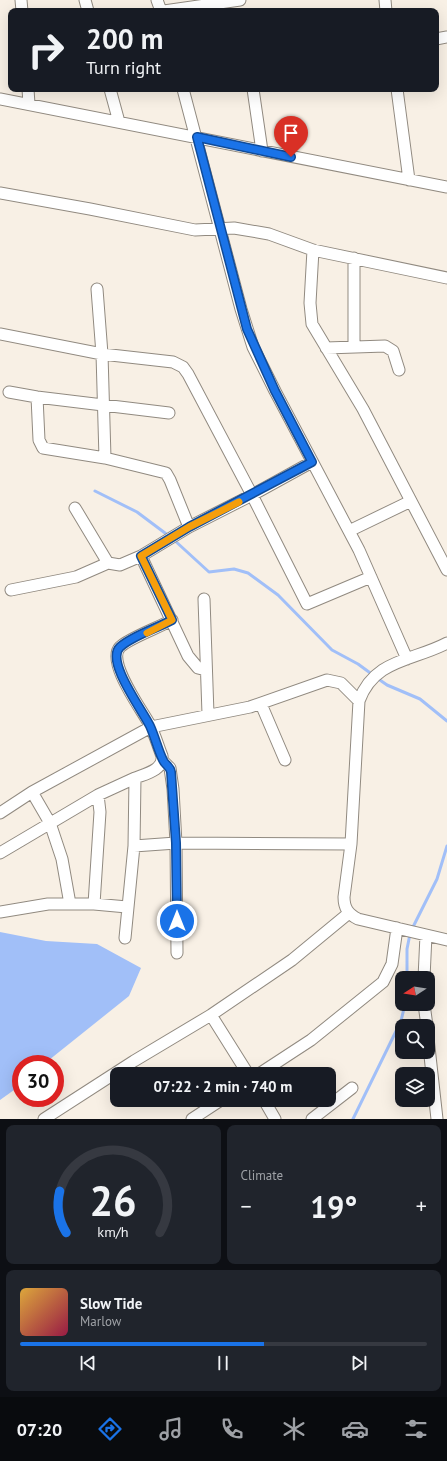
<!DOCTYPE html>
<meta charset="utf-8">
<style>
body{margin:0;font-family:"PT Sans",sans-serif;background:#20242c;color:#f1f3f6;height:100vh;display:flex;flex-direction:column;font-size:15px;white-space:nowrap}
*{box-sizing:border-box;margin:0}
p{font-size:13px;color:#9ea1a6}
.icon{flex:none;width:22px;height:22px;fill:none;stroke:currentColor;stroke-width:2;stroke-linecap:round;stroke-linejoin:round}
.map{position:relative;height:1119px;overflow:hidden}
.drawer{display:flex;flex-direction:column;gap:6px;padding:6px;background:#0d0f14;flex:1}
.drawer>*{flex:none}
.hud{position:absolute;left:8px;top:8px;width:431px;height:84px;border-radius:8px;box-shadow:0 4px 16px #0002;background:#171b24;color:#f1f3f6;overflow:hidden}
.needle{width:26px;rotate:258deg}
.buttons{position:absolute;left:395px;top:971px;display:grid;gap:8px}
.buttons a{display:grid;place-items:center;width:40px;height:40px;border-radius:8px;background:#171b24;box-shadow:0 4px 16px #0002;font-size:20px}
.speed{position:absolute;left:12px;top:1055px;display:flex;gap:8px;font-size:20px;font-weight:700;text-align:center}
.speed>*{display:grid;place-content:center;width:52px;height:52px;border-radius:50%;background:#171b24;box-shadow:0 4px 16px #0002;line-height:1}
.speed .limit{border:6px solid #d22;background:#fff;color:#111}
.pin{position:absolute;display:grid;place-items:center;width:34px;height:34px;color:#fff;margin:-41px -17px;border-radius:50% 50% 50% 0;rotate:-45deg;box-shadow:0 0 4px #0007}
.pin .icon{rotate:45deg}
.me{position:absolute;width:44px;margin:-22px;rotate:0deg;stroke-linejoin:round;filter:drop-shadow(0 0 3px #0008)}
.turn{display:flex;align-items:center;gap:14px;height:84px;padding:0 12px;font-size:18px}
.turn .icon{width:52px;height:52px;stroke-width:2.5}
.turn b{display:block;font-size:28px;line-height:34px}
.big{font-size:30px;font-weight:800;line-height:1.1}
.drawer .tile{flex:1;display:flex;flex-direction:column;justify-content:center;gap:6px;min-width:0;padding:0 14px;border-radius:8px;background:#20242c}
.drawer .dial{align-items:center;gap:0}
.dial svg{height:104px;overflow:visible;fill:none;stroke:#363941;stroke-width:7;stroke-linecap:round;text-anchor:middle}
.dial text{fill:#f1f3f6;stroke:none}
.song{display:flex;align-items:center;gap:12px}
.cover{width:48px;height:48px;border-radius:6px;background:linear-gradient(135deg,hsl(40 70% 55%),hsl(340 70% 35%))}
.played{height:4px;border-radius:2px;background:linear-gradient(90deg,#1a73e8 60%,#363941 60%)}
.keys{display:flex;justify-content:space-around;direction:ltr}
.heat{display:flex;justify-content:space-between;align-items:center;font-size:22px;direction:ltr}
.drawer .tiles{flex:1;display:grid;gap:6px;grid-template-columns:1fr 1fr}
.tile:last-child{grid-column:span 2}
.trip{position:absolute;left:110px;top:1067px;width:226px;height:40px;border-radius:8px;background:#171b24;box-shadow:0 4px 16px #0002;font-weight:800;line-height:40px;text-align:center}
.tab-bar{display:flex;height:64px;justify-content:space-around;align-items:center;background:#090b0e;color:#9ea1a6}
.tab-bar .icon{width:28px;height:28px}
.tab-bar .active{color:#1a73e8}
.tab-bar b{font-size:18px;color:#f1f3f6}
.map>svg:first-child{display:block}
.water{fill:#a1bff8}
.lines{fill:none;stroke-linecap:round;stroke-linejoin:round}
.stream{stroke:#a1bff8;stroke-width:3}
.minor-casing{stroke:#918a80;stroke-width:13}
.minor{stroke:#fff;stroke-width:11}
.route-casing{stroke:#114b97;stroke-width:10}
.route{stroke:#1a73e8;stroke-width:7}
.slow{stroke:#f59e0b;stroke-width:7}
</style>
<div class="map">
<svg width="447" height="1119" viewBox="0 0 447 1119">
<rect width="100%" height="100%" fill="#f8f0e5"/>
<!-- water -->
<path class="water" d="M0,932L46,941L97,944L141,968L129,996L44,1064H21V1085L0,1100Z"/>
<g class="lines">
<!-- stream -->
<path class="stream" d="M95,491L137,512L169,536
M173,539L209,572L234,569L248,573L278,595L332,650L358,664L373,675
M377,678L387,685L420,699L447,721
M412,929L437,879L447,846
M407,978V949L410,934
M353,1119L401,1021L405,1004"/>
<!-- minor casing -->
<g class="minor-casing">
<path id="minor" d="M21,0L22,11
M85,0L88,11
M157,0L161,11
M385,0L386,11
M164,11L240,0
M436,39L447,37
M28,89L29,104
M110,89L119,122
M183,89L241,309L253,347L275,391L359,550L407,659
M253,89L262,151
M397,89L409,180
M0,99L447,187
M0,193L90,209L195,230L234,228L269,234L313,250L447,278
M313,250L310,303L312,324L363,409L447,570
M354,258V346
M97,289L102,354L105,458
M0,334L102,354L173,362L183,367L188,374L252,495L189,527L141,556L188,656L198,668L206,670
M326,348L385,346L393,351L399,370
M9,392L37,397L169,413
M37,397L39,440L43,448L105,458L166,473L170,480L189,527
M312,462L252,495L307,604L371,577
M75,508L108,563L120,565L141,556
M349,531L411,501
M11,590L76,577L108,563
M204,599L208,714
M447,643C413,661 374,659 359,701L351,844L344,897C344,908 348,914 358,919L447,940
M261,704L285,760
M163,761L170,768L173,789L176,843L177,953
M135,778C145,774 164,770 162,756C158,746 155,735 150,725C142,710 106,662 120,647C129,638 160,627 172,620
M32,792L50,823L62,859L70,904
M0,813L32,792L151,727L250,707L327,680L341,683L359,701
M0,853L98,795L135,778L134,846L176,843L351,844
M94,904L100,812L98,795
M0,912L48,904H94L127,907
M125,938L134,846
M424,978L426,935
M424,1004L427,1026
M211,1015L248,1074
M428,1038L437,1119
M259,1074L311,1040L383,982L392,964L397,928
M264,1100L275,1119
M44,1119L134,1061L211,1015L292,960L349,913
M192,1119L221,1100
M312,1119L352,1088"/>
</g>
<!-- minor -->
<use href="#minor" class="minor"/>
</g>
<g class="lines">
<!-- route casing -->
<g class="route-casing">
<path id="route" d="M177,921L176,843L171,772C170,766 165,765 163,760C158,750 155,737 150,726C143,711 105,661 120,647C132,636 157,628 172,620L141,556L189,527L312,462L275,391L247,329L197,137L291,157"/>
</g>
<!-- route -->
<use href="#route" class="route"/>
<!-- slow -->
<path class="slow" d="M147,633L172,620L141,556L189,527L239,502"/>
</g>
</svg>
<div class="buttons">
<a><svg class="needle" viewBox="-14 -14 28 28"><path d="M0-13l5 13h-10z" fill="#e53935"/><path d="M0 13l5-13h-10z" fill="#9ea1a6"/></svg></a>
<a><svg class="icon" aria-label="search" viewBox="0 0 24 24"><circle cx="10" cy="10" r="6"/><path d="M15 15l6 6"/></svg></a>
<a><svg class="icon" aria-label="layers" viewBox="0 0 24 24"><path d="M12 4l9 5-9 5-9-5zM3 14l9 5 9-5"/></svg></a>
</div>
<div class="speed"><div class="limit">30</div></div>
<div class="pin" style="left:291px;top:157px;background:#d93025"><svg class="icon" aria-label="arrive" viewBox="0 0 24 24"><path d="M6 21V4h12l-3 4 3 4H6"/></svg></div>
<svg class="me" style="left:177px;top:921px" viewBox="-20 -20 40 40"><circle r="17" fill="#1a73e8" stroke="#fff" stroke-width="3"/><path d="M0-11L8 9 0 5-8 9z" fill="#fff"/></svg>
<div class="trip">07:22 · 2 min · 740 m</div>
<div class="hud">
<div class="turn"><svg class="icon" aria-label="right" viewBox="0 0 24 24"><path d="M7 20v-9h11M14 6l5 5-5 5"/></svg><div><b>200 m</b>Turn right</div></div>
</div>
</div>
<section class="drawer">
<div class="tiles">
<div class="tile dial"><svg viewBox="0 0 100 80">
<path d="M14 69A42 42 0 1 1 86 69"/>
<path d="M14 69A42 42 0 0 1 9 37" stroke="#1a73e8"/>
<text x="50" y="56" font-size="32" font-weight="700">26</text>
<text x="50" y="72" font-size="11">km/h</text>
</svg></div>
<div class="tile"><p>Climate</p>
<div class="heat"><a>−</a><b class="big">19°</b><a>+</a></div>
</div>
<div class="tile">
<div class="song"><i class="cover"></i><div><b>Slow Tide</b><p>Marlow</p></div></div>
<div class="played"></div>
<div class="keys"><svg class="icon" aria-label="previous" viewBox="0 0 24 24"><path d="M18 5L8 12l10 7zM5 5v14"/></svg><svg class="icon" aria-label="pause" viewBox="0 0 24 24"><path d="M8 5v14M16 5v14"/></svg><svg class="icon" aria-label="next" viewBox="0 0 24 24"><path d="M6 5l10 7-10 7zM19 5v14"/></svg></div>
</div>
</div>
</section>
<nav class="tab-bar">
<b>07:20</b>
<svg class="icon active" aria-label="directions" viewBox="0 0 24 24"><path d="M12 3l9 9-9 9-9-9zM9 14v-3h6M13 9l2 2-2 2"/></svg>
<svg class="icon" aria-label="music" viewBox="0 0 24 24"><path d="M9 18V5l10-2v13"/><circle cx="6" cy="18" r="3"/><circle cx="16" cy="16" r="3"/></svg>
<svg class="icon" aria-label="phone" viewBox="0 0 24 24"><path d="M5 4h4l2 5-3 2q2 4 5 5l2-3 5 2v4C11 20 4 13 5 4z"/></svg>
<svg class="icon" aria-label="climate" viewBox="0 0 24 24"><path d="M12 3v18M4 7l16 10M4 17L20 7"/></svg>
<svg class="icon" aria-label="car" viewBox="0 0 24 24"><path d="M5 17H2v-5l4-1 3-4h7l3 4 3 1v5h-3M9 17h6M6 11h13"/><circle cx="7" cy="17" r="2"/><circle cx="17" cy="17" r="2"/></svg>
<svg class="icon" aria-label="filters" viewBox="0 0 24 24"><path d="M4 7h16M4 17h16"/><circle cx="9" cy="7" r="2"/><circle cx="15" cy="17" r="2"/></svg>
</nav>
